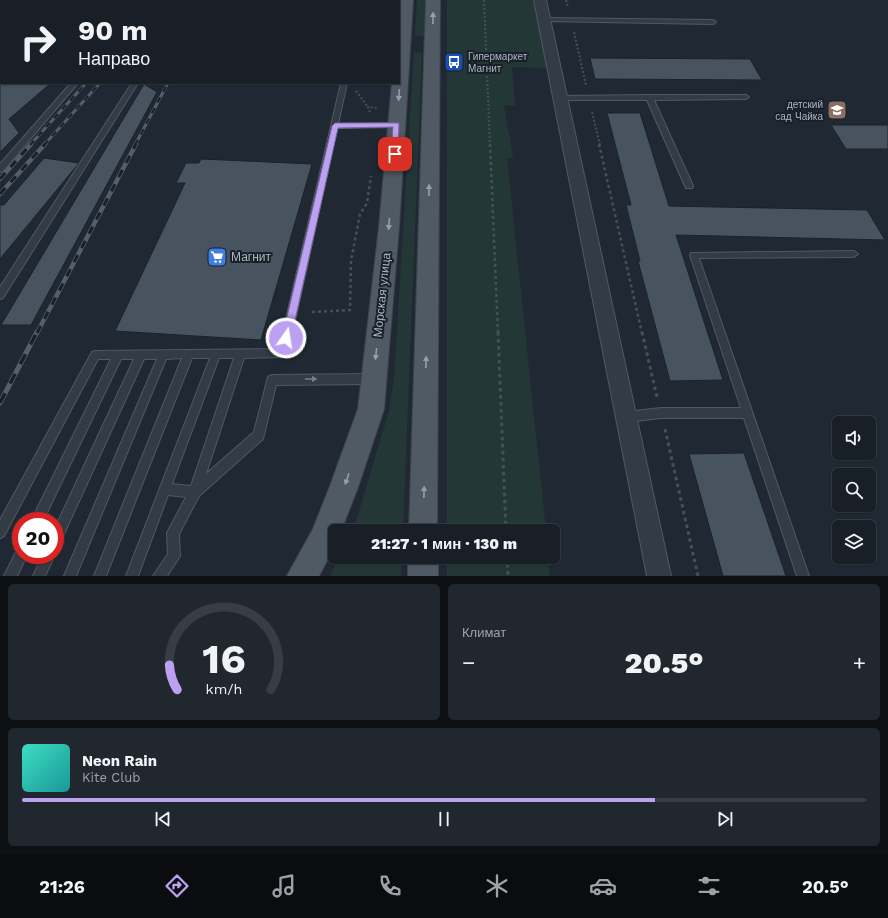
<!DOCTYPE html>
<html lang="ru">
<meta charset="utf-8">
<style>
body{margin:0;font-family:"Work Sans",sans-serif;background:#21272e;color:#f1f3f6;height:100vh;display:flex;flex-direction:column;font-size:15px;white-space:nowrap}
*{box-sizing:border-box;margin:0}
p{font-size:13px;color:#9fa2a7}
.icon{flex:none;width:22px;height:22px;fill:none;stroke:currentColor;stroke-width:2;stroke-linecap:round;stroke-linejoin:round}
.map{position:relative;height:576px;overflow:hidden}
.details{display:flex;flex-direction:column;gap:8px;padding:8px;background:#0d1115;flex:1}
.details>*{flex:none}
.banner{position:absolute;left:0px;top:0px;width:400px;height:84px;box-shadow:0 1px 3px #0004,0 0 0 1px #363d43;background:#181f26;color:#f1f3f6;overflow:hidden}
.controls{position:absolute;left:832px;top:416px;display:grid;gap:8px}
.controls a{display:grid;place-items:center;width:44px;height:44px;border-radius:6px;background:#181f26;box-shadow:0 1px 3px #0004,0 0 0 1px #363d43;font-size:20px}
.speed{position:absolute;left:12px;top:512px;display:flex;gap:8px;font-size:20px;font-weight:700;text-align:center}
.speed>*{display:grid;place-content:center;width:52px;height:52px;border-radius:50%;background:#181f26;box-shadow:0 1px 3px #0004,0 0 0 1px #363d43;line-height:1}
.speed .limit{border:6px solid #d22;background:#fff;color:#111}
.pin{position:absolute;display:grid;place-items:center;width:34px;height:34px;color:#fff;margin:-17px;border-radius:8px;box-shadow:0 2px 6px #0006}
.me{position:absolute;width:44px;margin:-22px;rotate:13deg;stroke-linejoin:round;filter:drop-shadow(0 0 3px #0008)}
.turn{display:flex;align-items:center;gap:14px;height:84px;padding:0 12px;font-size:18px}
.turn .icon{width:52px;height:52px;stroke-width:2.5}
.turn b{display:block;font-size:28px;line-height:34px}
.big{font-size:30px;font-weight:800;line-height:1.1}
.details .widget{flex:1;display:flex;flex-direction:column;justify-content:center;gap:6px;min-width:0;padding:0 14px;border-radius:6px;background:#21272e}
.details .dial{align-items:center;gap:0}
.dial svg{height:104px;overflow:visible;fill:none;stroke:#363d43;stroke-width:7;stroke-linecap:round;text-anchor:middle}
.dial text{fill:#f1f3f6;stroke:none}
.song{display:flex;align-items:center;gap:12px}
.cover{width:48px;height:48px;border-radius:6px;background:linear-gradient(135deg,hsl(170 70% 55%),hsl(180 70% 35%))}
.played{height:4px;border-radius:2px;background:linear-gradient(90deg,#bca0f2 75%,#363d43 75%)}
.keys{display:flex;justify-content:space-around;direction:ltr}
.heat{display:flex;justify-content:space-between;align-items:center;font-size:22px;direction:ltr}
.details .tiles{flex:1;display:grid;gap:8px;grid-template-columns:1fr 1fr}
.widget:last-child{grid-column:span 2}
.trip{position:absolute;left:328px;top:524px;width:232px;height:40px;border-radius:6px;background:#181f26;box-shadow:0 1px 3px #0004,0 0 0 1px #363d43;font-weight:800;line-height:40px;text-align:center}
.dock{display:flex;height:64px;justify-content:space-around;align-items:center;background:#0a0c0f;color:#9fa2a7}
.dock .icon{width:28px;height:28px}
.dock .on{color:#bca0f2}
.dock b{font-size:18px;color:#f1f3f6}
.map>svg:first-child{display:block}
.green{fill:#243737}
.building{fill:#485360;stroke:#1a222b}
.lines{fill:none;stroke-linecap:round;stroke-linejoin:round}
.lane-casing{stroke:#505963;stroke-width:2}
.street-casing{stroke:#505963;stroke-width:2}
.primary-casing{stroke:#3c444e;stroke-width:2}
.path-far2{stroke:#415354;stroke-width:2;stroke-dasharray:2 2;stroke-linecap:butt}
.path-far1{stroke:#415354;stroke-width:2.5;stroke-dasharray:3 3;stroke-linecap:butt}
.path{stroke:#415354;stroke-width:3;stroke-dasharray:3.5 3.5;stroke-linecap:butt}
.lane{fill:#333b44;fill-rule:evenodd}
.street{fill:#333b44;fill-rule:evenodd}
.primary{fill:#505a64;fill-rule:evenodd}
.rail-far2-casing{stroke:#555f6b;stroke-width:3}
.rail-far1-casing{stroke:#555f6b;stroke-width:4.5}
.rail-casing{stroke:#555f6b;stroke-width:5}
.rail-far2{stroke:#182028;stroke-width:2;stroke-dasharray:6;stroke-linecap:butt}
.rail-far1{stroke:#182028;stroke-width:3;stroke-dasharray:8;stroke-linecap:butt}
.rail{stroke:#182028;stroke-width:3.5;stroke-dasharray:11;stroke-linecap:butt}
.oneway{fill:#959faa}
.oneway2{fill:#767f89}
.route{fill:#bca0f2;stroke:#7a689d}
.labels{text-anchor:middle;dominant-baseline:central;stroke-width:4;stroke-linejoin:round;paint-order:stroke}
.far-poi-label{font-size:10px;fill:#acb6c2;stroke:#182028;text-anchor:start}
.poi-label{font-size:12px;fill:#acb6c2;stroke:#182028;text-anchor:start}
.street-label{font-size:12px;fill:#acb6c2;stroke:#182028}
</style>
<div class="map">
<svg width="888" height="576" viewBox="0 0 888 576">
<rect width="100%" height="100%" fill="#202933"/>
<!-- green -->
<path class="green" d="M417,0H425L424,36H415Z
M447,0H536L549,68L512,67L515,106L504,105L513,158H507L546,531H447Z
M414,52L422,53L403,531H351L357,518L389,411L394,378Z
M340,557H402L401,576H330Z
M447,557H548L550,576H447Z"/>
<!-- building -->
<path class="building" d="M590,58L750,59L762,80L595,79Z
M0,83H51L9,119L19,133L0,152Z
M144,84L157,92L31,325H1Z
M607,113H640L669,206L867,210L885,240L676,235L723,380L670,381L638,261H640L626,205H631Z
M831,125H888V149H846Z
M44,158L79,163L0,259V205H4Z
M201,159L312,164L261,340L115,331L185,183H176L186,163H199Z
M744,453L786,576H723L689,454Z"/>
<g class="lines">
<!-- lane casing -->
<g class="lane-casing">
<path id="lane" d="M42,0H48L41,1Z
M544,18L713,20L716,22L713,24L542,21V19Z
M0,30H1L0,35Z
M71,83H78L3,171L0,172V164Z
M132,83H138L3,298L0,299V287Z
M341,83H347L338,124L397,123L401,125L397,127L337,128L288,353L286,356L283,357L244,358L206,474L254,432L268,377L272,375L372,374L376,376L377,379L376,382L372,384L276,385L263,439L199,496L179,534L180,556L167,576H153L168,554L167,533L186,497L168,495L138,576H126L210,358H192L106,576H94L182,358L166,359L76,576H64L157,359H144L59,545L55,547V528L134,359H121L43,521H31L111,359H98L4,536L0,538V520L92,352L95,351L279,349ZM219,358H234L191,486L172,484Z
M649,95H746L749,97L746,99L654,100L693,186L692,188H686L685,186L647,100H560L557,98L560,96Z
M854,251L858,254L854,257L699,258L809,576H797L744,418H661L626,422L622,421L621,417L622,413L626,412L661,408H741L690,255L691,253Z
M21,548V555H27L17,576H4L17,550Z
M43,555H55L45,576H33Z"/>
</g>
<!-- street casing -->
<g class="street-casing">
<path id="street" d="M534,0H546L671,576H647Z"/>
</g>
<!-- primary casing -->
<g class="primary-casing">
<path id="primary" d="M399,0H413L399,227L384,409L358,487L341,531H335V545L319,576H287L313,529L330,486L358,409L379,227L392,83H399Z
M426,0H440L437,531H409Z
M408,557H438V576H408Z"/>
</g>
<!-- path-far2 -->
<path class="path-far2" d="M484,0L490,145
M566,0L568,7
M574,32L586,85
M356,91L368,107
M370,112L368,107L378,108
M592,112L600,145"/>
<!-- path-far1 -->
<path class="path-far1" d="M490,144L498,333
M599,144L642,333
M312,312L350,310L351,261L360,214L367,203L371,176"/>
<!-- path -->
<path class="path" d="M498,332L506,531
M642,332L657,397
M665,429L698,576
M507,557L508,576"/>
<!-- lane -->
<use href="#lane" class="lane"/>
<!-- street -->
<use href="#street" class="street"/>
<!-- primary -->
<use href="#primary" class="primary"/>
<!-- rail-far2 casing -->
<g class="rail-far2-casing">
<path id="rail-far2" d="M88,1L90,0
M98,1L100,0
M30,145L86,83
M44,145L100,83
M135,145L168,83"/>
</g>
<!-- rail-far1 casing -->
<g class="rail-far1-casing">
<path id="rail-far1" d="M0,179L31,144
M0,194L45,144
M37,333L136,144"/>
</g>
<!-- rail casing -->
<g class="rail-casing">
<path id="rail" d="M0,403L37,332"/>
</g>
<!-- rail-far2 -->
<use href="#rail-far2" class="rail-far2"/>
<!-- rail-far1 -->
<use href="#rail-far1" class="rail-far1"/>
<!-- rail -->
<use href="#rail" class="rail"/>
</g>
<!-- one-way arrows -->
<defs><path id="oneway-solid" d="M-6-.8H1V-3.2L6.5 0L1 3.2V.8H-6Z"/></defs>
<g class="oneway">
<use href="#oneway-solid" transform="translate(433 18) rotate(-89)"/>
<use href="#oneway-solid" transform="translate(399 95) rotate(94)"/>
<use href="#oneway-solid" transform="translate(429 190) rotate(-89)"/>
<use href="#oneway-solid" transform="translate(389 224) rotate(95)"/>
<use href="#oneway-solid" transform="translate(376 354) rotate(96)"/>
<use href="#oneway-solid" transform="translate(426 362) rotate(-89)"/>
<use href="#oneway-solid" transform="translate(347 479) rotate(109)"/>
<use href="#oneway-solid" transform="translate(424 492) rotate(-89)"/>
</g>
<use class="oneway2" href="#oneway-solid" transform="translate(311 379)"/>
<!-- route -->
<path class="route" d="M335,123H399L398,154L395,156L391,154L393,127L338,128L291,338L286,343L282,338L332,126Z"/>
<!-- icons -->
<defs>
<g id="bus-square" transform="scale(1)"><rect x="-9" y="-9" width="18" height="18" rx="4" fill="#1a4fb4" stroke="#182028"/><path d="M-5-6H5V4H4V6H2V4H-2V6H-4V4H-5ZM-3.5-4V0h7V-4ZM-3.5 1.2v1.5H-2V1.2ZM2 1.2v1.5H3.5V1.2Z" fill="#fff"/></g>
<g id="school-square" transform="scale(1)"><rect x="-9" y="-9" width="18" height="18" rx="4" fill="#8d6e63" stroke="#182028"/><path d="M0-5L7-2L0 1L-7-2ZM-4 1L0 2.5L4 1V4Q0 6-4 4Z" fill="#fff"/></g>
<g id="supermarket-square" transform="scale(1)"><rect x="-9" y="-9" width="18" height="18" rx="4" fill="#3f7fe0" stroke="#182028"/><path d="M-6-5.5h2.5l.6 2H6L4.5 2H-2.5L-4.4-4H-6ZM-1.5 3.2a1.3 1.3 0 1 0 .1 0ZM3 3.2a1.3 1.3 0 1 0 .1 0Z" fill="#fff"/></g>
</defs>
<g fill-rule="evenodd">
<use href="#bus-square" x="454" y="62"/>
<use href="#school-square" x="837" y="110"/>
<use href="#supermarket-square" x="217" y="257"/>
</g>
<g class="labels">
<!-- far-poi labels -->
<g class="far-poi-label">
<text x="468" y="56">Гипермаркет<tspan x="468" dy="12">Магнит</tspan></text>
<text x="823" y="104" text-anchor="end">детский<tspan x="823" dy="12">сад Чайка</tspan></text>
</g>
<!-- poi labels -->
<g class="poi-label">
<text x="231" y="257">Магнит</text>
</g>
<!-- street labels -->
<g class="street-label">
<text transform="translate(382 295) rotate(-84)">Морская улица</text>
</g>
</g>
</svg>
<div class="controls">
<a><svg class="icon" aria-label="sound" viewBox="0 0 24 24"><path d="M4 9h4l5-4v14l-5-4H4zM17 9q2 3 0 6"/></svg></a>
<a><svg class="icon" aria-label="search" viewBox="0 0 24 24"><circle cx="10" cy="10" r="6"/><path d="M15 15l6 6"/></svg></a>
<a><svg class="icon" aria-label="layers" viewBox="0 0 24 24"><path d="M12 4l9 5-9 5-9-5zM3 14l9 5 9-5"/></svg></a>
</div>
<div class="speed"><div class="limit">20</div></div>
<div class="pin" style="left:395px;top:154px;background:#d93025"><svg class="icon" aria-label="arrive" viewBox="0 0 24 24"><path d="M6 21V4h12l-3 4 3 4H6"/></svg></div>
<svg class="me" style="left:286px;top:338px" viewBox="-20 -20 40 40"><circle r="17" fill="#bca0f2" stroke="#fff" stroke-width="3"/><path d="M0-11L8 9 0 5-8 9z" fill="#fff"/></svg>
<div class="trip">21:27 · 1 мин · 130 m</div>
<div class="banner">
<div class="turn"><svg class="icon" aria-label="right" viewBox="0 0 24 24"><path d="M7 20v-9h11M14 6l5 5-5 5"/></svg><div><b>90 m</b>Направо</div></div>
</div>
</div>
<section class="details">
<div class="tiles">
<div class="widget dial"><svg viewBox="0 0 100 80">
<path d="M14 69A42 42 0 1 1 86 69"/>
<path d="M14 69A42 42 0 0 1 8 50" stroke="#bca0f2"/>
<text x="50" y="56" font-size="32" font-weight="700">16</text>
<text x="50" y="72" font-size="11">km/h</text>
</svg></div>
<div class="widget"><p>Климат</p>
<div class="heat"><a>−</a><b class="big">20.5°</b><a>+</a></div>
</div>
<div class="widget">
<div class="song"><i class="cover"></i><div><b>Neon Rain</b><p>Kite Club</p></div></div>
<div class="played"></div>
<div class="keys"><svg class="icon" aria-label="previous" viewBox="0 0 24 24"><path d="M18 5L8 12l10 7zM5 5v14"/></svg><svg class="icon" aria-label="pause" viewBox="0 0 24 24"><path d="M8 5v14M16 5v14"/></svg><svg class="icon" aria-label="next" viewBox="0 0 24 24"><path d="M6 5l10 7-10 7zM19 5v14"/></svg></div>
</div>
</div>
</section>
<nav class="dock">
<b>21:26</b>
<svg class="icon on" aria-label="directions" viewBox="0 0 24 24"><path d="M12 3l9 9-9 9-9-9zM9 14v-3h6M13 9l2 2-2 2"/></svg>
<svg class="icon" aria-label="music" viewBox="0 0 24 24"><path d="M9 18V5l10-2v13"/><circle cx="6" cy="18" r="3"/><circle cx="16" cy="16" r="3"/></svg>
<svg class="icon" aria-label="phone" viewBox="0 0 24 24"><path d="M5 4h4l2 5-3 2q2 4 5 5l2-3 5 2v4C11 20 4 13 5 4z"/></svg>
<svg class="icon" aria-label="climate" viewBox="0 0 24 24"><path d="M12 3v18M4 7l16 10M4 17L20 7"/></svg>
<svg class="icon" aria-label="car" viewBox="0 0 24 24"><path d="M5 17H2v-5l4-1 3-4h7l3 4 3 1v5h-3M9 17h6M6 11h13"/><circle cx="7" cy="17" r="2"/><circle cx="17" cy="17" r="2"/></svg>
<svg class="icon" aria-label="filters" viewBox="0 0 24 24"><path d="M4 7h16M4 17h16"/><circle cx="9" cy="7" r="2"/><circle cx="15" cy="17" r="2"/></svg>
<b>20.5°</b>
</nav>
